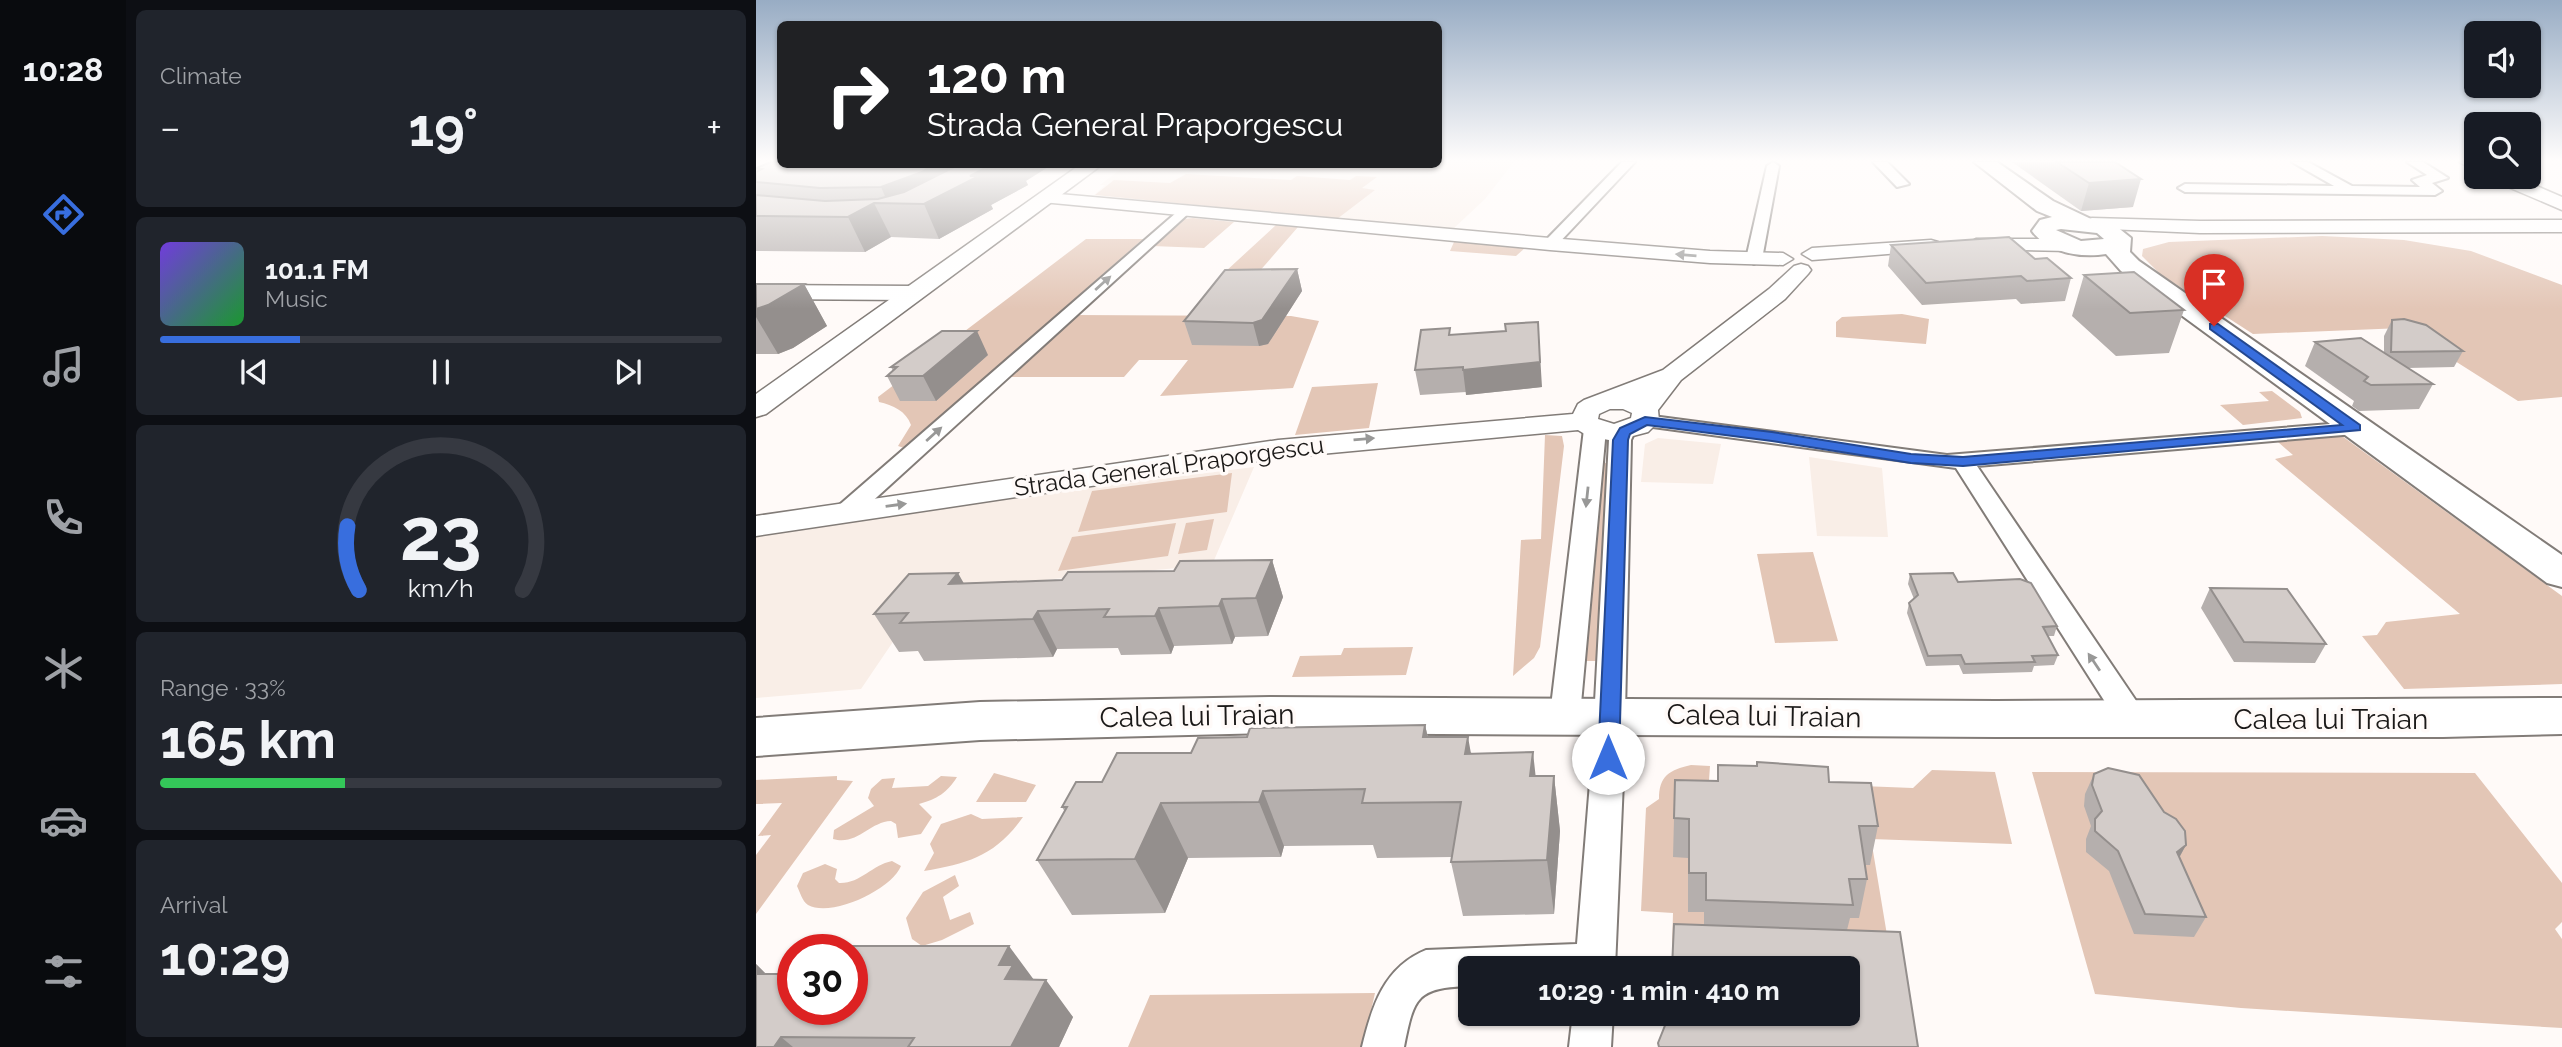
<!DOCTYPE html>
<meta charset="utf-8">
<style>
body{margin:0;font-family:Raleway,sans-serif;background:#20242c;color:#f1f3f6;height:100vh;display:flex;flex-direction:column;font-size:26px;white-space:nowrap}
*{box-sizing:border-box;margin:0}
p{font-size:23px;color:#9ea1a6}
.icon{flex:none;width:38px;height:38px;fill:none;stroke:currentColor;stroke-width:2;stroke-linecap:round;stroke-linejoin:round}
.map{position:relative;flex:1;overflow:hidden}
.details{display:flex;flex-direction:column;gap:10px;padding:10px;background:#0d0f14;width:630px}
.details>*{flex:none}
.top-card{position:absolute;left:21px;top:21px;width:665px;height:147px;border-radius:10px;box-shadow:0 2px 5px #0004;background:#202124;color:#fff;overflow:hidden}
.fabs{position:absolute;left:1708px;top:21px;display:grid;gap:14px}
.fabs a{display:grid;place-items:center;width:77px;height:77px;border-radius:10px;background:#171b24;box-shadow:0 2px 5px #0004;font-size:35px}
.speed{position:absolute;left:21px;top:934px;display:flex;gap:14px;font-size:35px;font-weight:700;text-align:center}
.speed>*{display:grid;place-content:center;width:91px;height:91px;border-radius:50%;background:#171b24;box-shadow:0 2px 5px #0004;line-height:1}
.speed .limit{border:10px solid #d22;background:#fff;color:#111}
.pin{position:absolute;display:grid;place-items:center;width:60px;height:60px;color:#fff;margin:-72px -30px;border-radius:50% 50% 50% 0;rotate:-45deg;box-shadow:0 0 7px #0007}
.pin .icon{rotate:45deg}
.me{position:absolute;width:77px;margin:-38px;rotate:0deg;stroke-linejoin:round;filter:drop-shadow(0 0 5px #0008)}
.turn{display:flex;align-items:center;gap:24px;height:147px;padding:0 35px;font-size:32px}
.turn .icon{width:91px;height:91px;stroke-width:2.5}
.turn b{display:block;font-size:49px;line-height:60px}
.big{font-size:52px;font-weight:700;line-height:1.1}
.details .widget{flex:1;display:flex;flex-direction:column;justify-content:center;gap:10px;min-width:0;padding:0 24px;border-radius:10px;background:#20242c}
.details .dial{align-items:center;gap:0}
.dial svg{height:182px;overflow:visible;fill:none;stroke:#363941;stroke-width:7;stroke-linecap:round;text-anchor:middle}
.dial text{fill:#f1f3f6;stroke:none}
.song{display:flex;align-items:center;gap:21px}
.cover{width:84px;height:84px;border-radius:10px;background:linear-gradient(135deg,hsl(260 70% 55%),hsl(130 70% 35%))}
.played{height:7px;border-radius:4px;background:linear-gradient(90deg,#386ede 25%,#363941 25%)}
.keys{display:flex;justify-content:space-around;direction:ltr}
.heat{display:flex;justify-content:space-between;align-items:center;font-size:38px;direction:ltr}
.charge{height:10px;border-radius:5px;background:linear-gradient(90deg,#34c759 33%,#363941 0)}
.trip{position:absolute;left:702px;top:956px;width:402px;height:70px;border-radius:10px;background:#171b24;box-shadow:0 2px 5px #0004;font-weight:700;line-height:70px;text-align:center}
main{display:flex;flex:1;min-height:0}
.tabs{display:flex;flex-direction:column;width:126px;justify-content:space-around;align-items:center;background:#090b0e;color:#9ea1a6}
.tabs .icon{width:49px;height:49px}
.tabs .on{color:#386ede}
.tabs b{font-size:32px;color:#f1f3f6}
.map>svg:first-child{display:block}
.built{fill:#f9eee7}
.green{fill:#e3c6b6}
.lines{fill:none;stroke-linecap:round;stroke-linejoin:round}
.minor-casing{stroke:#827c78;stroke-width:4}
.tertiary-casing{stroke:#827c78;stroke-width:3}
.secondary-casing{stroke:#827c78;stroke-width:3}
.primary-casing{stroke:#827c78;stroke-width:4}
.minor{fill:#fff;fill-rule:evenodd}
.tertiary{fill:#fff;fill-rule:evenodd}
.secondary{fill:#fff;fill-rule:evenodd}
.primary{fill:#fff;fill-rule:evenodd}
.wall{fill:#b5afad}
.shaded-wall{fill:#948f8d}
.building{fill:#d3ccc9;stroke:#948f8d;stroke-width:2}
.oneway{fill:#989897}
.route{fill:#386ede;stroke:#244890;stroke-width:2}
.labels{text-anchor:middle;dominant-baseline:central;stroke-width:7;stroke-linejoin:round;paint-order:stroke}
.street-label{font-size:24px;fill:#1b1918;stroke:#fffaf8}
.near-street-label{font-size:28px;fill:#1b1918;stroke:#fffaf8}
</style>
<main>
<nav class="tabs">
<b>10:28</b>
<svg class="icon on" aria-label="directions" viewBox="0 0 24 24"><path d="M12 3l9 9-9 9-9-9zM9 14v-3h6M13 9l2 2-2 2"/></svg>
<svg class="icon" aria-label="music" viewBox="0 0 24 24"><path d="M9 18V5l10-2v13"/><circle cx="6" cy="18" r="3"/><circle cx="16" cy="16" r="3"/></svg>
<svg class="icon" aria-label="phone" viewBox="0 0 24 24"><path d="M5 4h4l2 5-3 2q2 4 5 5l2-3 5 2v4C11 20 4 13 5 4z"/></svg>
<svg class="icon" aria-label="climate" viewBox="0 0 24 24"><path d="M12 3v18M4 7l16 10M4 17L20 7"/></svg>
<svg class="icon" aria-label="car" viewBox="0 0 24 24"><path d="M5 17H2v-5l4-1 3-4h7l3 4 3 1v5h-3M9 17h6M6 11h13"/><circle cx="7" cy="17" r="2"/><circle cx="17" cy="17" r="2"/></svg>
<svg class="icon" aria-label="filters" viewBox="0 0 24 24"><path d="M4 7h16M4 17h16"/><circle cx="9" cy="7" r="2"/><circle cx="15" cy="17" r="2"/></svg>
</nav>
<section class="details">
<div class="widget"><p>Climate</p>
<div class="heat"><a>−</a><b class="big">19°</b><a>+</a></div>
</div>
<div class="widget">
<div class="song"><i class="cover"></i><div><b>101.1 FM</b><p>Music</p></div></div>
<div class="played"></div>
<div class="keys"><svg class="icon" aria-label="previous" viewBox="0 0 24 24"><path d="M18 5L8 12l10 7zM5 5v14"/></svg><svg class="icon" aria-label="pause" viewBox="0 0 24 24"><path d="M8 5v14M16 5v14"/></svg><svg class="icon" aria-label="next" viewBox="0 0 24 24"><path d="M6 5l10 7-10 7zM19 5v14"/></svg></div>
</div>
<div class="widget dial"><svg viewBox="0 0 100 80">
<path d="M14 69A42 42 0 1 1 86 69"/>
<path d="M14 69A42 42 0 0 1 9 41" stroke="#386ede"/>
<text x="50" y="56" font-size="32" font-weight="700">23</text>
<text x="50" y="72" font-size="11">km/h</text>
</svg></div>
<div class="widget"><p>Range · 33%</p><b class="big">165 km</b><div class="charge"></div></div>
<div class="widget"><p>Arrival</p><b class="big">10:29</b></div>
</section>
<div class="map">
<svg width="1806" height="1047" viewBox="0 0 1806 1047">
<rect width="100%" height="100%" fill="#fffaf8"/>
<!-- built -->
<path class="built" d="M683,162H758L729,199L696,230L338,195L349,185H344L370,165Z
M902,438L965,444L957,484L885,482L889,444Z
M1053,457L1126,468L1132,537L1061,536Z
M498,467L456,565L296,579L166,599L105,689L0,698V530Z"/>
<!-- green -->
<path class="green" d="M430,174L535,180L541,176L594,180L600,176L621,177L606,188L619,190L581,219L339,195L358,180L414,183Z
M437,218L478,222L448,248L396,246L427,219Z
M520,225L542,227L502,273L469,272Z
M1566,236L1648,240L1715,251L1806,285V397L1762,401L1647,328L1497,334L1404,274L1386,256L1387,249L1413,242Z
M330,239H387L148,448L142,446L155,425C150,411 137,405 123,402L122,397Z
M698,242L769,248L760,256L694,251Z
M1146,314L1173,319L1170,344L1080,337V322L1086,317Z
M318,315L535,316L563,321L537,388L404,396L432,360H383L368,377H250Z
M622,383L613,428L539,435L556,387Z
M1516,391L1544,412L1546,418L1487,425L1464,405L1513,401L1503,392Z
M789,435L806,436L808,446L784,647L778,658L757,676L765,540L785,539Z
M1586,436L1806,596V684L1648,689L1606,636L1621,635L1630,622L1704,614L1519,459L1537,455L1522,442Z
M845,463H855L841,661H828Z
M476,473L471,512L322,532L336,491Z
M458,519L451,550L422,554L430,523Z
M420,523L412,556L302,571L316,537Z
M1057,552L1082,641L1019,643L1001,554Z
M657,647L650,675L536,677L544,656L585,655L588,648Z
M935,765L954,766L953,780L1157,788L1176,770L1239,772L1256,844L1115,839L1135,959L916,949L917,913L885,911L890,808L903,799C903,776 913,770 935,765Z
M1276,772L1719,773L1806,883V922L1799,929L1806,939V1028L1485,1008L1339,994Z
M238,773L280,785L270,802H220Z
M81,776V780L97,781L0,914V855L15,835L2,836L26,803L0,804V780Z
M185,776L201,777C191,793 181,799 163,804L176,817L165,834L142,838L140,824L135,821C113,822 101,846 77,839L78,830L118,806L112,798L115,789L126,779L139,778L136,788L172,786Z
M215,814L226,819L267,817C239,856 213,863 168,871L178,853L174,844L185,824Z
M136,861L145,866C136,889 76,918 52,905C46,901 44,892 41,886L47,873L69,864L81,869L79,879L83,883C104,884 116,865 136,861Z
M199,875L203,886L187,897L194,920L214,912L218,924L186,940L166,946L156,939L150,918L167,892Z
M619,993L607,1047H372L394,995Z"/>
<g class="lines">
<!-- minor casing -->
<g class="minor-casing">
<path id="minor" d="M866,162H879L799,247H789V241Z
M1017,162L1023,166L1006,259L998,264L990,259L1011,166Z
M1117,162H1131L1153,184L1141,187Z
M1536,162H1552L1596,186L1664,187L1656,180L1671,175L1651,162H1667L1692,178L1676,183L1686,191L1679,195L1429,192L1422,188L1429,184L1578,186Z
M428,206L435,210L433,213L99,517H81L78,512L81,507Z
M889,415L1191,455L1599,422L1610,428L1599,434L1221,466L1387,711L1391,719L1387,727L1376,731L1365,727L1200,468L882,425L878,421Z
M839,423L850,429L824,715L820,723L809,727L798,723L794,715L828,429Z
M868,425L879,431L875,440L868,758L859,968H714V986C661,988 658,996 648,1047H606C616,1006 628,967 670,950L821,944L836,758L853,440L860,426Z
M817,1013H857L855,1047H813Z"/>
</g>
<!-- tertiary casing -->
<g class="tertiary-casing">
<path id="tertiary" d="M292,193L794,238L954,251L1027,253L1037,259L1027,265L954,263L794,250L286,202L283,198Z
M1220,239H1313L1323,245L1313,251L1213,249L1210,245Z
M1175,240L1182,242L1185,246L1182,250L1056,260L1046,254L1056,248Z
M1045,264L1052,266L1055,270L1052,274L1029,299L925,380L902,410L903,421L892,432L858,441L832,436L822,430L522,458L0,536V516L522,440L817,414L822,404L828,400L907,370L1013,289L1038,266ZM854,409H867L876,413L875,418L858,424L842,419L843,414Z
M0,285L156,286L167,293L156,300L0,299Z"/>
</g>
<!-- secondary casing -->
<g class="secondary-casing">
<path id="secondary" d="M1703,162H1720V171Z
M325,164H347L10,414L0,417V394Z
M1736,177H1760L1806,197V210L1738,181Z
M1336,218L1444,221L1806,220V232L1444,233L1329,228L1326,224L1329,220Z"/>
</g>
<!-- primary casing -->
<g class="primary-casing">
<path id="primary" d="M1218,162H1241L1297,201L1335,219L1355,222L1375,238L1374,252L1383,261L1806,555V587L1791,583L1365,271L1350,254C1325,258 1292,253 1276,231L1284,220L1296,217L1281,211ZM1305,229L1341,233L1348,239L1325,241L1300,230Z
M514,697L1240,701L1806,698V734L1687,737H1240L514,733L224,740L0,756V718L224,702Z"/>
</g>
<!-- minor -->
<use href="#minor" class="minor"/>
<!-- tertiary -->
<use href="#tertiary" class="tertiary"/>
<!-- secondary -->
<use href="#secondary" class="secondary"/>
<!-- primary -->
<use href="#primary" class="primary"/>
</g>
<!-- wall -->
<path class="wall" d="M1256,162H1359L1377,207L1325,211Z
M0,168L270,181L272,185L235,205L237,209L183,239L135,237L109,252L0,251Z
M1135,245L1279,259L1315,278L1309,301L1265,304L1260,299L1166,305L1132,266Z
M541,269L546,291L512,344L503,346L436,345L428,321Z
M1328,275L1428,310L1413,353L1360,356L1316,316Z
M48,284L71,326L37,348L22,354H0V317Z
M1636,320L1707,351L1698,367L1652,368L1677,384L1663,409L1603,411L1596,406L1598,401L1549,366L1559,342L1628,352V336Z
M695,335L786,387L710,395V392L664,395L659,370Z
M232,355L180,401H144L131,376L137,371L135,367Z
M516,560L527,597L512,636L479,637L476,644L418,646L415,654L365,655L362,648L301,649L297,657L168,661L162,651L143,652L118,614L208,583L306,580L418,571Z
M1154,574L1202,582L1301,626L1298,636H1292L1302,655L1298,665L1278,666L1276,672L1207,674L1203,665L1170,666L1151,613L1153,603L1158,599L1152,584Z
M1454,588L1570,644L1559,663L1478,662L1445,608Z
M669,725L672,737L779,776H798L804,831L798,914L707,916L695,862L696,857L621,858L617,845L528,846L525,857L432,858L409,913L316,915L281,860L309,812L306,807L435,753L491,737Z
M1001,762L1073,782L1122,826L1114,865H1109L1111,879L1103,918H1094L1091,930L1162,1047H902V1043L948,925V912H932V858L917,857L919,780L961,781L962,765L1000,766Z
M1338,774L1430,845L1423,858L1450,917L1438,937L1378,934L1353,871L1330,852V839L1335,826L1328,806L1329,794Z
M0,964L10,974L277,980L317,1017L303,1047H0Z"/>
<!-- shaded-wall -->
<path class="shaded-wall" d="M178,164H297L270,181L272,185L235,205L237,209L183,239L168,204L132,203L125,187Z
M1385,179L1377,207L1325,211L1333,183Z
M118,203L135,237L109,252L92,217Z
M541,269L546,291L512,344L503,346L497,323Z
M48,284L71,326L37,348L22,354L0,317V302Z
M782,322L786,387L710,395L707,370Z
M221,331L232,355L180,401L167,376Z
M516,560L527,597L512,636L500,598Z
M202,573L223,610L215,621L193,584Z
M466,599L479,637L476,644L463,606Z
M403,608L418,646L415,654L399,616Z
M282,611L301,649L297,657L277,619Z
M669,725L681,780L667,737Z
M712,737L722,792L709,754Z
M777,752L783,807L774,776Z
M798,776L804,831L798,914L791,860Z
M507,791L528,846L525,857L503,802Z
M405,803L432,858L409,913L379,859Z
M1430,845L1419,865L1421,852Z
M253,946L281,984L290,980L317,1017L303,1047H255L249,979L243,965Z
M0,964L20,984L0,1009Z
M25,1037L37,1047H18Z"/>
<!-- building -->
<path class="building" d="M15,162H24V164H178L166,172L125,187L64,188L0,182V172L6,169L0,168Z
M1301,162H1359L1385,179L1333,183Z
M204,164H237L214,176H223L168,204L118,203L92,217L0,216V195L69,201L122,199L148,192Z
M1253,237L1279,259L1291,258L1315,278L1271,281L1265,276L1170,283L1135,245Z
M541,269L506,320L497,323L428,321L469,270Z
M1378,272L1428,310L1374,313L1328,275Z
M0,284H48L12,305L0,309Z
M1648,319L1670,325L1707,351L1635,352L1636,320Z
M782,322L784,362L707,370V367L659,370L665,330L694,328L693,335L750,331L749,324Z
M186,331H221L167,376H131L141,367H135Z
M1605,338L1677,384L1615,385L1608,381L1612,377L1559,342Z
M516,560L500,598L466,599L463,606L403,608L399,616L348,617L353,609L282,611L277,619L144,623L152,613L118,614L153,574L202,573L193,584L306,580L312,572L418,571L424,561Z
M1197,573L1202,582L1264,579L1275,583L1301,626L1287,627L1302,655L1276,656L1279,662L1209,664L1205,655L1172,656L1153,603L1162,595L1154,574Z
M1454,588L1531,589L1570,644L1488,642Z
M669,725L667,737H712L709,754L777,752L774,776H798L791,860L695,862L705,802L606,803L609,789L507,791L503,802L405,803L379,859L281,860L311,807H306L320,782H346L361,753H435L442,738L491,737L494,728Z
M1001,762L1072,767L1073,782L1115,783L1122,826H1103L1111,879H1093L1097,905L950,900V873H933V819L918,818L919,780L962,781V765L1001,766Z
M1352,768L1383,775L1408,812L1420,819L1429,831L1430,845L1421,852L1450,917L1389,914L1362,851L1339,831V819L1346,811L1336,785L1338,774Z
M918,924L1144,932L1162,1047H903L902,1043L914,1013H1092V968H916Z
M56,946H253L243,965H257L249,979L290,980L255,1047H152L158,1038L25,1037L18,1047H0V974H36L37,973V1010H96V950H53Z"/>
<!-- one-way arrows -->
<defs><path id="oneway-solid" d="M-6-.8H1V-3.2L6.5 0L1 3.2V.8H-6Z" transform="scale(1.75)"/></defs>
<g class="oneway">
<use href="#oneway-solid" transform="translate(930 255) rotate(-175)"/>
<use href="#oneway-solid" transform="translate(347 283) rotate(-42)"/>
<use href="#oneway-solid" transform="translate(178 434) rotate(-42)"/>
<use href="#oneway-solid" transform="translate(608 439) rotate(-5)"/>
<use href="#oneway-solid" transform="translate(831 497) rotate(96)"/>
<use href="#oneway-solid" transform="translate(140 505) rotate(-8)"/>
<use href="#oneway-solid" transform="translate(1338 662) rotate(-124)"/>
</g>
<!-- sky -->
<linearGradient id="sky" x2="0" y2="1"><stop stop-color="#98acc4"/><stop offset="0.52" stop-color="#fffdfc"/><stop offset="1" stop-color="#fffdfc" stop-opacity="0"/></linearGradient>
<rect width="1806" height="309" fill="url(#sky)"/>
<!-- route -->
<path class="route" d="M1454,324H1462L1604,425V430L1207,466L1155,463L1016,441L891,425L874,434L872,440L863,758L860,764H845L842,758L857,440L864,428L889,417L1016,432L1155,454L1207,457L1586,425L1454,329Z"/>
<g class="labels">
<!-- street labels -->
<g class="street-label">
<text transform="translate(413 466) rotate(-8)">Strada General Praporgescu</text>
</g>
<!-- near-street labels -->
<g class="near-street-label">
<text transform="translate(441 716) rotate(-1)">Calea lui Traian</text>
<text transform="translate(1008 716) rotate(1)">Calea lui Traian</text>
<text x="1575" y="719">Calea lui Traian</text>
</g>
</g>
</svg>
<div class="fabs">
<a><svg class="icon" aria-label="sound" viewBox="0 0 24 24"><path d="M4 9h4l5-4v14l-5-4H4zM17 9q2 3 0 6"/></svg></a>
<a><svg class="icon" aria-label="search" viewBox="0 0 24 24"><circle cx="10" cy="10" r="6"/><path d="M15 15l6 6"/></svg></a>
</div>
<div class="speed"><div class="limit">30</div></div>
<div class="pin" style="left:1458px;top:326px;background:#d93025"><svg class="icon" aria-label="arrive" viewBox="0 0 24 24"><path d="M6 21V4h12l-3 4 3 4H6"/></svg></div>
<svg class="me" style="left:852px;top:758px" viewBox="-20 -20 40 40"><circle r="19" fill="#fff"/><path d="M0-13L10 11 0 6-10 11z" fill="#386ede"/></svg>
<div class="trip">10:29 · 1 min · 410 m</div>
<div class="top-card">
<div class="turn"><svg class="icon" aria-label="right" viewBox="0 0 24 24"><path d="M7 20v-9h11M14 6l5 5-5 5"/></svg><div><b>120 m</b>Strada General Praporgescu</div></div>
</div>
</div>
</main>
